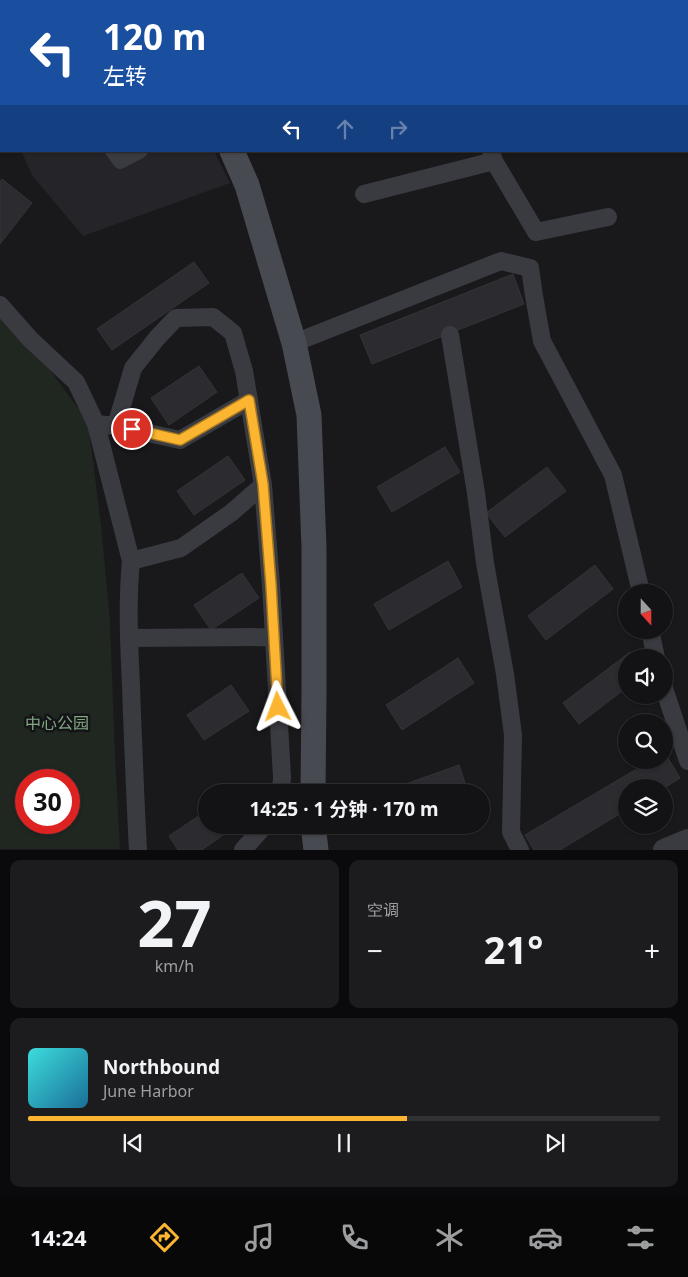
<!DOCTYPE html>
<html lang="zh">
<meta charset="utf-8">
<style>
body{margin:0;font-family:"Noto Sans","Noto Sans SC",sans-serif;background:#1c1c1e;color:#f1f3f6;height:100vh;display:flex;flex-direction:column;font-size:19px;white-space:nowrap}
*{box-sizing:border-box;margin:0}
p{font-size:16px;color:#9d9ea0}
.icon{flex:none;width:28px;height:28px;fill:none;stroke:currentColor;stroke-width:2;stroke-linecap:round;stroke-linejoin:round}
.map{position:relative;height:850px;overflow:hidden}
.panel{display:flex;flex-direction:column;gap:10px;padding:10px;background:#0a0a0c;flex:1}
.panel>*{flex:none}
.banner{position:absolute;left:0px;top:0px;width:689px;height:152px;box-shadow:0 1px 4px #0004,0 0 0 1px #323234;background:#1a4fa0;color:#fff;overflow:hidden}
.needle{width:32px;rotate:159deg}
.tools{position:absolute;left:618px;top:584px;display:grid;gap:10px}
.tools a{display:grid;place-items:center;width:55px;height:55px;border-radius:50%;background:#131315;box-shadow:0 1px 4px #0004,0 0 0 1px #323234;font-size:25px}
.speed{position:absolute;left:15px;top:769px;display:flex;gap:10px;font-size:25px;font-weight:700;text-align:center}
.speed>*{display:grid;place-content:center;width:65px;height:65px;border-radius:50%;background:#131315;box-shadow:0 1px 4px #0004,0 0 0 1px #323234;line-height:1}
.speed .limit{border:8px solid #d22;background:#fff;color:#111}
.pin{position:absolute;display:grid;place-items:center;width:42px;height:42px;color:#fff;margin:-21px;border:2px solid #fff;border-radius:50%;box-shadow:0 1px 5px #0007}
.me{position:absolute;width:55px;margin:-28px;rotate:357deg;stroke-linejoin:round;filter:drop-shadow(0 0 4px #0008)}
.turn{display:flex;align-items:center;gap:18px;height:105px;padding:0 20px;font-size:22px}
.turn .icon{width:65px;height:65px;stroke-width:2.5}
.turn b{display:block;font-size:35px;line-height:42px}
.lanes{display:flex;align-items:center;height:48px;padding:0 20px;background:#0003;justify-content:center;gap:25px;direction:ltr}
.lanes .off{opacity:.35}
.big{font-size:38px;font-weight:700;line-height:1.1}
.panel .tile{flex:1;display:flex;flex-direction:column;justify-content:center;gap:8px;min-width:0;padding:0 18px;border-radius:10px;background:#1c1c1e}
.panel .dial{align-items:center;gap:0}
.dial b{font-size:65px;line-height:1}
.song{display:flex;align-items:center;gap:15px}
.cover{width:60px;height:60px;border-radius:8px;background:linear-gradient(135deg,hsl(180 70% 55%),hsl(200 70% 35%))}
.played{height:5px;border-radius:2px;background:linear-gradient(90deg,#fcb531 60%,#323234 60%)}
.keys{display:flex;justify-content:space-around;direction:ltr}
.heat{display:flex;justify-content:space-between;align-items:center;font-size:28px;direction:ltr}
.panel .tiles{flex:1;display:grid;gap:10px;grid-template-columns:1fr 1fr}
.tile:last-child{grid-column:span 2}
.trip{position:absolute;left:198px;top:784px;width:292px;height:50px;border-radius:25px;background:#131315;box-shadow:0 1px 4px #0004,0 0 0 1px #323234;font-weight:700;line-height:50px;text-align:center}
.dock{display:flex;height:80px;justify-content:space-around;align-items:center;background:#080808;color:#9d9ea0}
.dock .icon{width:35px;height:35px}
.dock .selected{color:#fcb531}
.dock b{font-size:22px;color:#f1f3f6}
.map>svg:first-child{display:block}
.built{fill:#252529}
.green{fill:#1f2720;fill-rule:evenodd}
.building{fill:#2c2c30;stroke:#333338}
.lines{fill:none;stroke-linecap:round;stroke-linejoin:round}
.service{stroke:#3a3b41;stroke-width:9}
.pedestrian{stroke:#3a3b41;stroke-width:14}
.minor{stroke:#3a3b41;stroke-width:18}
.tertiary{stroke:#3a3b41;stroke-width:22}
.secondary{stroke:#484a51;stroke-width:25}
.route-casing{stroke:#a47620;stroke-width:12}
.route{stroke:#fcb531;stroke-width:9}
.labels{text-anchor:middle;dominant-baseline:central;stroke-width:5;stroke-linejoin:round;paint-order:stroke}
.park-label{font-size:16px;fill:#81a783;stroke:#141417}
</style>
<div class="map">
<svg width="688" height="850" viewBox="0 0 688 850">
<rect width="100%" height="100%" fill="#19191c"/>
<!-- built -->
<path class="built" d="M0,0H134L135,1H1V108L0,105Z
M21,151H214L230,183L83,236L32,175Z"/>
<!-- green -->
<path class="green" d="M0,305L7,311L88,422L101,525L110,622L115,756L120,849H0ZM26,780H69V822H26Z"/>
<!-- building -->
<path class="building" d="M45,0H64V1H42Z
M2,179L32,203L0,244V182Z
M194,262L209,283L112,350L97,329Z
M513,274L524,304L372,364L360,335Z
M199,366L217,392L169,425L151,398Z
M445,447L460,472L392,512L377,487Z
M228,456L245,480L194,515L177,491Z
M547,467L566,491L505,537L486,513Z
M448,561L462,587L389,630L374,604Z
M595,565L613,589L546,640L528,616Z
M242,573L259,598L211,630L194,605Z
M630,652L635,658H626V688L579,724L563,703Z
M458,658L474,683L402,730L386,705Z
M231,685L249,711L204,740L187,715Z
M664,753H665L680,778L664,788H626V810L560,850H534L525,835L652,760H664Z
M459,765L468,792H389V790Z
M206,811V825H231L233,828L202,850H178L169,836Z"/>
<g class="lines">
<!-- service -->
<path class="service" d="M118,0L119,1"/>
<!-- pedestrian -->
<path class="pedestrian" d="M6,0L7,1
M91,0V1
M112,151L120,162L141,151"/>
<!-- minor -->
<path class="minor" d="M258,0V1
M446,0V1
M588,1L591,0
M491,151L494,161L536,232L608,217
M364,194L494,161
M0,305L30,339L76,382L96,424L131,561C127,602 129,644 131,686C133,741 135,795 138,850
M450,335L476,493L485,563L505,674L513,735L511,832L520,850
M294,343L501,261L530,268L534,296L542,341L613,475L641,592
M96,424L116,426L133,368L157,338L176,318L213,317L233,333L244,371L263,485L271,585L282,777L281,792
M116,426L180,440L249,400
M131,561L181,548L231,513L263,485
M650,630L656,658
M129,638L274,637
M664,688L688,761
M243,850L265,825"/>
<!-- tertiary -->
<path class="tertiary" d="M664,850L688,840"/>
<!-- secondary -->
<path class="secondary" d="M163,0L164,1
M232,151L247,185L294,343L309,415L314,548V693L313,792
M313,825L316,850"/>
</g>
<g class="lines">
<!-- route casing -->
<g class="route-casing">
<path id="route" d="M132,429L180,440L249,400L263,484L271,585L278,707"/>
</g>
<!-- route -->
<use href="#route" class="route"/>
</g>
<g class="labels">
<!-- park labels -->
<g class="park-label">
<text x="57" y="723">中心公园</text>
</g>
</g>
</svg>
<div class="tools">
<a><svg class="needle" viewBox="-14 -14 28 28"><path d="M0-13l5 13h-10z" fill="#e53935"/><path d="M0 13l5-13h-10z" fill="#9d9ea0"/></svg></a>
<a><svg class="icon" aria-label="sound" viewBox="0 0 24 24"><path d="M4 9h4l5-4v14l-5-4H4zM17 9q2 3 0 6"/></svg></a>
<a><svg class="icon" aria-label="search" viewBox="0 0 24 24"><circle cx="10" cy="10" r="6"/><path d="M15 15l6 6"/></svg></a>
<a><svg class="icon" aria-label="layers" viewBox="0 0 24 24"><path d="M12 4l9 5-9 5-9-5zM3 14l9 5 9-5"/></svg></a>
</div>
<div class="speed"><div class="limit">30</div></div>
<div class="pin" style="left:132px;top:429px;background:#d93025"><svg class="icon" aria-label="arrive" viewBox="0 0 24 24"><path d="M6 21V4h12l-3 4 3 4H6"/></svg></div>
<svg class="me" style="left:278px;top:707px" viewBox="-20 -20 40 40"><path d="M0-17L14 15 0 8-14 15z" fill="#fcb531" stroke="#fff" stroke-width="4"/></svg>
<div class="trip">14:25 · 1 分钟 · 170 m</div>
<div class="banner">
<div class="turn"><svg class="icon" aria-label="left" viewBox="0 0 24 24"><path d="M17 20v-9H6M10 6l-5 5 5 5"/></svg><div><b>120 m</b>左转</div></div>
<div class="lanes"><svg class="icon" aria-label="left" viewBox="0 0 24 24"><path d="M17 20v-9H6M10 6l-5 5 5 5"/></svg><svg class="icon off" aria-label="ahead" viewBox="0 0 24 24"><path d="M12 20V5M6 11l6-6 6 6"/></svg><svg class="icon off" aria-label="right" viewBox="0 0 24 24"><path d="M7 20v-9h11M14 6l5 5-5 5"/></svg></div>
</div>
</div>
<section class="panel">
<div class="tiles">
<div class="tile dial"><b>27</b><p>km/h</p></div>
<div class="tile"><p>空调</p>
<div class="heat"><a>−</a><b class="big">21°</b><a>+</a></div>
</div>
<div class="tile">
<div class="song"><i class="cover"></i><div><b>Northbound</b><p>June Harbor</p></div></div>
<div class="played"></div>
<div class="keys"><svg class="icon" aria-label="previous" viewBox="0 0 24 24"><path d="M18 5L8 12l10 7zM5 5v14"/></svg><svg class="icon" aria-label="pause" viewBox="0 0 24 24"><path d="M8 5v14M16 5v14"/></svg><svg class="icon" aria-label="next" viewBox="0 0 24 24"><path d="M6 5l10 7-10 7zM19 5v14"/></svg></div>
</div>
</div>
</section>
<nav class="dock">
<b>14:24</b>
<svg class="icon selected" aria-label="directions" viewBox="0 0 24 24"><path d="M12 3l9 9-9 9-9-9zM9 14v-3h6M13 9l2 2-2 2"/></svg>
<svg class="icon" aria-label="music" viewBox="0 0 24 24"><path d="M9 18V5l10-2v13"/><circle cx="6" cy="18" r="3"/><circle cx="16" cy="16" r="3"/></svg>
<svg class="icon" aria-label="phone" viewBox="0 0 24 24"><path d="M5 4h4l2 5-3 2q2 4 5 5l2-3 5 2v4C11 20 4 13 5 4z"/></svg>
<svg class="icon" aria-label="climate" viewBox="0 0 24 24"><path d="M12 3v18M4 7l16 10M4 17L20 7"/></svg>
<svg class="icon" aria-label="car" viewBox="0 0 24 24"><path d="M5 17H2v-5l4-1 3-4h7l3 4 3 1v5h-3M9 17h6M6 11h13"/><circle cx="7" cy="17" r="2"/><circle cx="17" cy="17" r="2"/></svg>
<svg class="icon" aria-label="filters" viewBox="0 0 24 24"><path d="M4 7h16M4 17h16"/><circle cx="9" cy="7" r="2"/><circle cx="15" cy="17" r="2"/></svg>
</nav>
